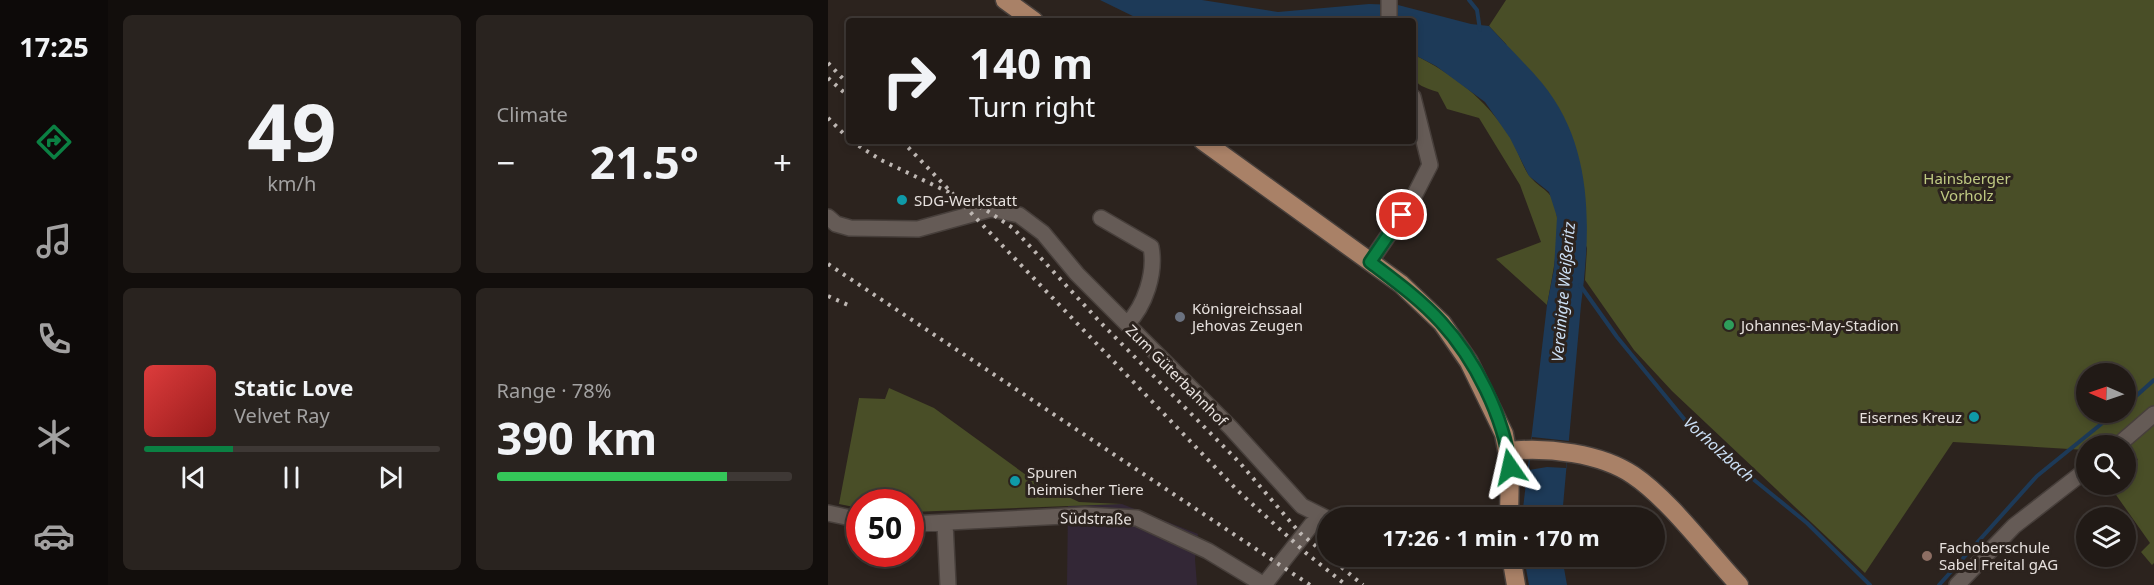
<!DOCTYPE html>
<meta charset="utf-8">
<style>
body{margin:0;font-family:"Noto Sans",sans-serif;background:#29231f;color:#f1f3f6;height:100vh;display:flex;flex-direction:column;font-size:22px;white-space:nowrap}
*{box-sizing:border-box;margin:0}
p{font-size:20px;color:#a2a1a1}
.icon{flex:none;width:33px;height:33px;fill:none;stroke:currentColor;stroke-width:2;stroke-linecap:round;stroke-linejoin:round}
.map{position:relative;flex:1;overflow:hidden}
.drawer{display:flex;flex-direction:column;gap:15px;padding:15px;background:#120e0c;width:720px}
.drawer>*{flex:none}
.guide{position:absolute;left:18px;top:18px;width:570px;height:126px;border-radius:6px;box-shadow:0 3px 9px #0003,0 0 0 2px #3e3835;background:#211a16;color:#f1f3f6;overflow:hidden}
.needle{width:39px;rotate:272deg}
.fabs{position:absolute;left:1248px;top:363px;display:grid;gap:12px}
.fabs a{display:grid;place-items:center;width:60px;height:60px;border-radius:50%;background:#211a16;box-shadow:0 3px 9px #0003,0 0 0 2px #3e3835;font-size:30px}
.speed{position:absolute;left:18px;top:489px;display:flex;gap:12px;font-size:30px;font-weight:700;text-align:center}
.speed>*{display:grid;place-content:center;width:78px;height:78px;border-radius:50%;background:#211a16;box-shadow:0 3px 9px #0003,0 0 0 2px #3e3835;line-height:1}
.speed .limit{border:9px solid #d22;background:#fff;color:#111}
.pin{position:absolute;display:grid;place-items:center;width:51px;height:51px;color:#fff;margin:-26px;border:3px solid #fff;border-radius:50%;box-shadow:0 2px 6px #0007}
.me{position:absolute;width:66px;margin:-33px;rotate:349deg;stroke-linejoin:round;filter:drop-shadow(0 0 4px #0008)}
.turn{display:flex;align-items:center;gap:21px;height:126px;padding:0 24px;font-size:27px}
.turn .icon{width:78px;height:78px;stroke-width:2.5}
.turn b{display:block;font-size:42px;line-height:51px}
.big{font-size:45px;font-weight:700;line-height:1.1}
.drawer .widget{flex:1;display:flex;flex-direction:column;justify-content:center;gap:9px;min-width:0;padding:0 21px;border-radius:9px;background:#29231f}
.drawer .dial{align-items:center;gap:0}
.dial b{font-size:78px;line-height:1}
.song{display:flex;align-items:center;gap:18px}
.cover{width:72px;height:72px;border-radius:9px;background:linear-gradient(135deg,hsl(0 70% 55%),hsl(0 70% 35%))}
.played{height:6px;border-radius:3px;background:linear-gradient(90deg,#0b8043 30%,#3e3835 30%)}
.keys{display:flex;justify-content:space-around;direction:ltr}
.heat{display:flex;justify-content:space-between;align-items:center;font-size:33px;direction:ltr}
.charge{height:9px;border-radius:4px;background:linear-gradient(90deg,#34c759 78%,#3e3835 0)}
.drawer .tiles{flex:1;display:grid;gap:15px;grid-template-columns:repeat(2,1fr)}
.trip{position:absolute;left:489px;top:507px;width:348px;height:60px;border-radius:30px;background:#211a16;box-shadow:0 3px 9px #0003,0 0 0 2px #3e3835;font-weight:700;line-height:60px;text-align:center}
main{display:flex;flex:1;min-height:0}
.menu{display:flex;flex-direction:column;width:108px;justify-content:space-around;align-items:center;background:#0d0a09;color:#a2a1a1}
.menu .icon{width:42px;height:42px}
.menu .active{color:#0b8043}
.menu b{font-size:27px;color:#f1f3f6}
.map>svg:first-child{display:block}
.commercial{fill:#332736}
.green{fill:#494e27;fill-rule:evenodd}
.water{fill:#1d3a58}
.pier{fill:#2c231e}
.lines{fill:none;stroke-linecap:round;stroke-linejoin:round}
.stream{stroke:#1d3a58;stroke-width:4}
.minor-casing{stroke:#473f3b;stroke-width:18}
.major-casing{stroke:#473f3b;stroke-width:21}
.minor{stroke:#655b56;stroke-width:15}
.major{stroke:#a98167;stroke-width:18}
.rail{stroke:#beb7b3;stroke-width:4;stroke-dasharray:3 6;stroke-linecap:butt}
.route-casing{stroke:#07532c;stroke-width:15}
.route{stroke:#0b8043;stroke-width:10}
.culture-dot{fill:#0f9aa8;stroke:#2c231e;stroke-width:2}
.worship-dot{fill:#6b7280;stroke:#2c231e;stroke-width:2}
.leisure-dot{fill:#2e9e5b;stroke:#2c231e;stroke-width:2}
.education-dot{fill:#8d6e63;stroke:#2c231e;stroke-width:2}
.labels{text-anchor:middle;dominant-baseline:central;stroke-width:6;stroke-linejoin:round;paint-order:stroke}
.park-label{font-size:15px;fill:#c0ca83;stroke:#2c231e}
.poi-label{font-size:15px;fill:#e7e1de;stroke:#2c231e;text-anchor:start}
.street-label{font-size:15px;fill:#e7e1de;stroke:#2c231e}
.water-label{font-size:16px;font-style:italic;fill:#cce0f6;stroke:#2c231e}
</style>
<main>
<nav class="menu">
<b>17:25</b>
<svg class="icon active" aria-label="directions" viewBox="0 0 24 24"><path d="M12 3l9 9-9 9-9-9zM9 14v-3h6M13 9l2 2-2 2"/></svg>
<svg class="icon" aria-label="music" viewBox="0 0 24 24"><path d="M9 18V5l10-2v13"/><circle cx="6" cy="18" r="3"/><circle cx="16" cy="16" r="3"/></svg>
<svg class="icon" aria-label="phone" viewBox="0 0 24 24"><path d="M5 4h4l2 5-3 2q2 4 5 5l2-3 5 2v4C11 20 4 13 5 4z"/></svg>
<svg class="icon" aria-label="climate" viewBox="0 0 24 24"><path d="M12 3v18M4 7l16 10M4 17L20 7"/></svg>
<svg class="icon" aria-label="car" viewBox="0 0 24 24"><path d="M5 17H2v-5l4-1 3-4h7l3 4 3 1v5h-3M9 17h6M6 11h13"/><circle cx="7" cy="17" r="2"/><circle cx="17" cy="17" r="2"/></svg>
</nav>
<section class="drawer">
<div class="tiles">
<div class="widget dial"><b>49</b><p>km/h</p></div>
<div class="widget"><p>Climate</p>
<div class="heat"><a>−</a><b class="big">21.5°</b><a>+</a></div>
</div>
<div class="widget">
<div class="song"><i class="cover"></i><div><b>Static Love</b><p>Velvet Ray</p></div></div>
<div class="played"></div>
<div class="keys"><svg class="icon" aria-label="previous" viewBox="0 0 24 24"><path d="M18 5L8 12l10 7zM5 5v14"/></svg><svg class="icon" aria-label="pause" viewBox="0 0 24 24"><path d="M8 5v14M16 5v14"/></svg><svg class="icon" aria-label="next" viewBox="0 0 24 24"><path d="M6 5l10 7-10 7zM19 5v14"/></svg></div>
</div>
<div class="widget"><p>Range · 78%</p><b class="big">390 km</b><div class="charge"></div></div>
</div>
</section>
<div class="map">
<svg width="1326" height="585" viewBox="0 0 1326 585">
<rect width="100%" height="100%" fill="#2c231e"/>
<!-- commercial -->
<path class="commercial" d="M294,504L370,534L367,559L369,585H239L240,505Z"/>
<!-- green -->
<path class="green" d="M678,0H1326V563L1324,565L1313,552L1322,543L1281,485L1298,484V464L1310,460L1305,452H1298V446H1258V450L1125,442L1037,573L844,391L806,350L757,280L759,248L678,44L661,26ZM1258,374H1298V412H1258Z
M585,54C626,75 657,98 682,137C689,148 693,163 700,174C712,191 728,189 729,218C731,247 724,277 719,305L668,259L713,242L692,185L651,118L619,109L610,92C583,84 585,81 585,54Z
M61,388L106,408L205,480L251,502L294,504L83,512L82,502H32L31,508L11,504L31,398L57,399Z"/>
<!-- water -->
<path class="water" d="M272,0H374L450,12L541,4L570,5L643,24L661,26C678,45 697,63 714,83C766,146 763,229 753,305L734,517H694L719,305L726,269L729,217L721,192L701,176L682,138L657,102L608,66L585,54V21H315Z
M696,557H734L739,585H701Z"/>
<!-- pier -->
<path class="pier" d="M704,437L741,441L738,468L719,467L701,470Z"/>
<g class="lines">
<!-- stream -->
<path class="stream" d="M641,0L649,10L652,30
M752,285L789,337L866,431L979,523L1042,585
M1298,405L1326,380
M1111,585L1209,476L1288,412"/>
<!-- minor casing -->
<g class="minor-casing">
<path id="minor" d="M561,21V0
M0,217L8,224L22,228L90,229L163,209L191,215L215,233L249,274L403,428L474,506L500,519
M273,218L323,247C328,273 317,306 299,324
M542,262L583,202L602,165L585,97
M1289,446L1326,414
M0,513L32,520
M117,523L120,585
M82,524L257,515L309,518L380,551L436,585
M436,585L484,524L495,519
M1129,585L1186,526L1258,470"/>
</g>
<!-- major casing -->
<g class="major-casing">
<path id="major" d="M177,0L206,21
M375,141L573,284L614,323L641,362L676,434L682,467L681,518
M680,451C720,447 772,453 805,475C841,499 881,553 911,585
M683,556L688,585"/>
</g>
<!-- minor -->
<use href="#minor" class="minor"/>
<!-- major -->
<use href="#major" class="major"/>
<!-- rail -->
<path class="rail" d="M0,63L21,85
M0,78L21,97
M0,118L21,139
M23,141L53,160L158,210L185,228L272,322L412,463L472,533L535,585
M74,141L410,491L478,553L518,585
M0,264L482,585
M0,296L20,305"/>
</g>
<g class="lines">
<!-- route casing -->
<g class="route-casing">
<path id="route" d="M574,215L542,262C567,281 592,299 613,322C647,359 676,417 682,467"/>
</g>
<!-- route -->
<use href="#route" class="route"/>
</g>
<!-- markers -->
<g class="culture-dot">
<circle cx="74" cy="200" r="6"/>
<circle cx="1146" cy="417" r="6"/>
<circle cx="187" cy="481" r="6"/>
</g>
<circle class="worship-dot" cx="352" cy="317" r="6"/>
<circle class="leisure-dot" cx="901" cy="325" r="6"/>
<circle class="education-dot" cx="1099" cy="556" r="6"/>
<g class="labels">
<!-- park labels -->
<g class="park-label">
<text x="1139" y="178">Hainsberger<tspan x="1139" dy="17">Vorholz</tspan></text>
</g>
<!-- poi labels -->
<g class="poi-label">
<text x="86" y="200">SDG-Werkstatt</text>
<text x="364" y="308">Königreichssaal<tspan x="364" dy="17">Jehovas Zeugen</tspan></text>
<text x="913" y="325">Johannes-May-Stadion</text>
<text x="1134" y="417" text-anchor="end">Eisernes Kreuz</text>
<text x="199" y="472">Spuren<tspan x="199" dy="17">heimischer Tiere</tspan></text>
<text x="1111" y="547">Fachoberschule<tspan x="1111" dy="17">Sabel Freital gAG</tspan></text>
</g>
<!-- street labels -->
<g class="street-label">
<text transform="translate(349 375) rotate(45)">Zum Güterbahnhof</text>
<text transform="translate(268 518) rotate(1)">Südstraße</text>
</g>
<!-- water labels -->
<g class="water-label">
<text transform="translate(735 292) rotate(-85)">Vereinigte Weißeritz</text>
<text transform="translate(891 449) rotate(42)">Vorholzbach</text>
</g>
</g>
</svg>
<div class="fabs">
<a><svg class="needle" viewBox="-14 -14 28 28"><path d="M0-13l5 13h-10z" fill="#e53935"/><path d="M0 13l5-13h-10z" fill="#a2a1a1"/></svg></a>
<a><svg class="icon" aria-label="search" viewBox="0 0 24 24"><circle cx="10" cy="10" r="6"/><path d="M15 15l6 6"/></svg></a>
<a><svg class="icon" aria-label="layers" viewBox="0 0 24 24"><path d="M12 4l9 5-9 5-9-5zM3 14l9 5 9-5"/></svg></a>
</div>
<div class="speed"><div class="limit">50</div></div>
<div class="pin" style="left:574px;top:215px;background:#d93025"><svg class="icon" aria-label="arrive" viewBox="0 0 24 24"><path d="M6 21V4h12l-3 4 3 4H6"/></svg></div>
<svg class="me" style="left:682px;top:467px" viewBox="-20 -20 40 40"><path d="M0-17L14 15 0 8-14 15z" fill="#0b8043" stroke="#fff" stroke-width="4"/></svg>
<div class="trip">17:26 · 1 min · 170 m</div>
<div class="guide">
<div class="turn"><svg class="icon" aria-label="right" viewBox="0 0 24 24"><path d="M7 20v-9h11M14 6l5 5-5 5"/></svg><div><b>140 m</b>Turn right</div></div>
</div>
</div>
</main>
